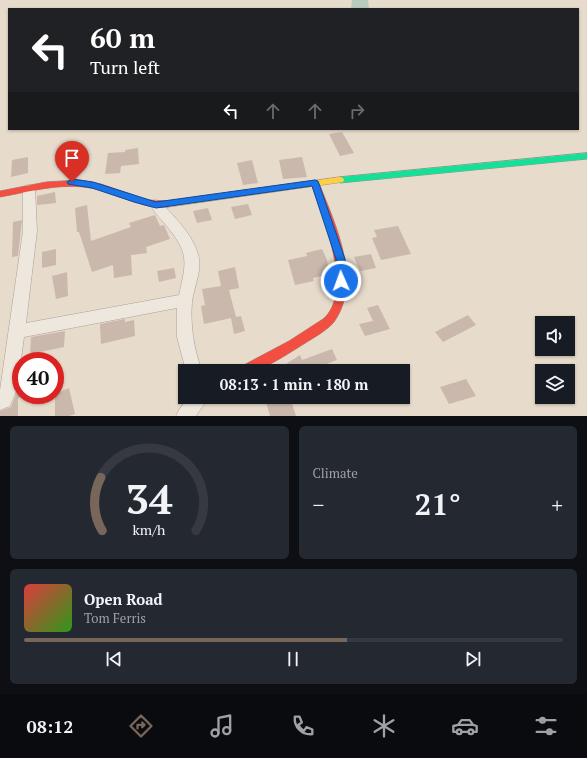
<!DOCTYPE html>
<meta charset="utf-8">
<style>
body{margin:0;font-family:"PT Serif",serif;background:#242831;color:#f1f3f6;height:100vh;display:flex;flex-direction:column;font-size:15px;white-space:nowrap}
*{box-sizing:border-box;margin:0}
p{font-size:13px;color:#9ea1a6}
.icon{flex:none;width:22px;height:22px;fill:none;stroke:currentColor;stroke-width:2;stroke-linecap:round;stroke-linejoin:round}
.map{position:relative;height:416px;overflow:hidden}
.side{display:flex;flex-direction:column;gap:10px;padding:10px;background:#0d0f14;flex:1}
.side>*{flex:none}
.hud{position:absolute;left:8px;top:8px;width:571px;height:122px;border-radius:0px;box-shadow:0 1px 3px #0004;background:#202124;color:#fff;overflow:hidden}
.buttons{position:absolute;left:535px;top:316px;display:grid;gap:8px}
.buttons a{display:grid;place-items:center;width:40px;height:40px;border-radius:0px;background:#171b24;box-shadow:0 1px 3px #0004;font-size:20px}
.speed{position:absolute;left:12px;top:352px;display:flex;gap:8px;font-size:20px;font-weight:700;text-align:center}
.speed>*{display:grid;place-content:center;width:52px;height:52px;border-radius:50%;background:#171b24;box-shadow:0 1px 3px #0004;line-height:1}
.speed .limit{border:6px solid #d22;background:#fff;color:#111}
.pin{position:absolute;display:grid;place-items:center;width:34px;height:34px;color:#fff;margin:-41px -17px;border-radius:50% 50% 50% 0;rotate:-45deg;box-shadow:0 0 4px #0007}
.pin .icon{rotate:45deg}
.me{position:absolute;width:44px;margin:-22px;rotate:358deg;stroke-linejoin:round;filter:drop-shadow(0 0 3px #0008)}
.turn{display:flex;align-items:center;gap:14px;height:84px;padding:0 16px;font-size:18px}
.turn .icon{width:52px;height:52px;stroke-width:2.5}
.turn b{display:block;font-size:28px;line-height:34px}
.lanes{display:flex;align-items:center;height:38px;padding:0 16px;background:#0003;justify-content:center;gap:20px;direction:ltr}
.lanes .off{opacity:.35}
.big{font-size:30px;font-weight:700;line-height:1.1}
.side .card{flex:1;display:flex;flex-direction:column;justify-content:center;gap:6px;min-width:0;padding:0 14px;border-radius:6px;background:#242831}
.side .dial{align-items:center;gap:0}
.dial svg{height:104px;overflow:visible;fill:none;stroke:#363941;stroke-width:7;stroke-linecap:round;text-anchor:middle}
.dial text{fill:#f1f3f6;stroke:none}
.song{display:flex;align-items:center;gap:12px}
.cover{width:48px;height:48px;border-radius:6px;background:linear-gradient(135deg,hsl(0 70% 55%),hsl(110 70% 35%))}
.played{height:4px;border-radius:2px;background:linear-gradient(90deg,#776659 60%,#363941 60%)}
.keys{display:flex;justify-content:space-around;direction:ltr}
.heat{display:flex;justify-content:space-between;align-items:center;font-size:22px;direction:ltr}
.side .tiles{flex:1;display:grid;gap:10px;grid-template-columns:1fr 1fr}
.card:last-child{grid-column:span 2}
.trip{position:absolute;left:178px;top:364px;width:232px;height:40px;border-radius:0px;background:#171b24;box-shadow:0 1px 3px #0004;font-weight:700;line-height:40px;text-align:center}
.tab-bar{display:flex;height:64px;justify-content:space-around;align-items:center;background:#090b0e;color:#9ea1a6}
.tab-bar .icon{width:28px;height:28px}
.tab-bar .selected{color:#776659}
.tab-bar b{font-size:18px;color:#f1f3f6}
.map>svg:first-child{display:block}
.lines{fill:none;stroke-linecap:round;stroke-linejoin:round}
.river{fill:#b7cbbc;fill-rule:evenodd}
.building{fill:#cbb8ac}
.street-casing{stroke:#aca095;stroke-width:1}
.fast-casing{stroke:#9b9085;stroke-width:1}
.slow-casing{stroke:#9b9085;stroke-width:1}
.jam-casing{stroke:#9b9085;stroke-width:1}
.street{fill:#eee7de;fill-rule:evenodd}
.fast{fill:#16e098;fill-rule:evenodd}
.slow{fill:#ffcf43;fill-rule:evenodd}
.jam{fill:#f24e42;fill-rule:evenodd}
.route{fill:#1a73e8;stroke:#114b97}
</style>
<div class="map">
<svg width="587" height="416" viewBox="0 0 587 416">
<rect width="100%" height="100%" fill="#e7dbcb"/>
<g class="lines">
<!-- river -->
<path class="river" d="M352,0H368L369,9H351Z"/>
</g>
<!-- building -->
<path class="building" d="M342,132L354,153L340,156L329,134Z
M138,148L139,164L121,166L120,173L105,174L108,153L125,152V150Z
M28,157V173L11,177L12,160Z
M302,157L307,177L283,179L279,160Z
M252,160L258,183L243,185L237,163Z
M55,192L56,203L37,205V196Z
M248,204L252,215L235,219L231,207Z
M87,205L91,241L131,227L129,223L155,215L160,226L164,225L170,239L146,247L147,253L131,255L132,275L114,278L113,265L92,272L79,232H77L75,208Z
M208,208L212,220L197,223L193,211Z
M22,220L18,256L12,257L13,222Z
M398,226L411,254L381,260L372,238L377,237L374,230Z
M56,249V265L42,268V252Z
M322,249L327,260L329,274L313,278L314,281L295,285L288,260L307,256L306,253Z
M371,254L376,268L360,271L354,257Z
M235,267L239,288L229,290L236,317L204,324L201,306L205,305L202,289L221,286L218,271Z
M174,268L176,278L159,282L157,271Z
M67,272L68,296L56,299L52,276Z
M378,305L390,329L365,336L359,324L373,321L367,308Z
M468,315L476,325L443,342L435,332Z
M241,316L245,331L234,334L231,318Z
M125,319V322L134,320L135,336L101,344L100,324Z
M65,331L64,347L30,354L31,337Z
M332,349L337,360L308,371H275L300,355L302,360Z
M21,371V397L18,398V416H0V411L11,407L18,389Z
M466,379L476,396L449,404L440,387Z
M69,388L75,414L69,416H55V394Z
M281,397H290L296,416H270L266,402Z"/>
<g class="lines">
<!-- street casing -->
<g class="street-casing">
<path id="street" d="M29,185L33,186L35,189L37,231L26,323L179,295C187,260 189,253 165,224C160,218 154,212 150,205L151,202L156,200L161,202C174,217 192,233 198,254C203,269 194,286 192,302C190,326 194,349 202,371H186L177,337V308L24,337L17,389L10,406L0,410V390L23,231V189L25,186Z
M189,397H209L196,416H176L179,410Z"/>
</g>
<!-- fast casing -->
<g class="fast-casing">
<path id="fast" d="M587,153V159L340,183L336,180L340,177Z"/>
</g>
<!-- slow casing -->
<g class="slow-casing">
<path id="slow" d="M340,177L343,178L344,180L343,182L168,207L164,204L168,201Z"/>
</g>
<!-- jam casing -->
<g class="jam-casing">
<path id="jam" d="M80,180L101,184L148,200L168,201L172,204C163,217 113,193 100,190C66,181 33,191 0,197V191L46,182Z
M315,180L319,183C335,224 363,281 334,322C327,331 308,341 299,347C286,355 271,365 256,370C251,372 244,371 238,371L240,367L289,341L323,319C355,292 322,215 311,183Z"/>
</g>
<!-- street -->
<use href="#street" class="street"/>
<!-- fast -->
<use href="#fast" class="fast"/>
<!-- slow -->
<use href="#slow" class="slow"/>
<!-- jam -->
<use href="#jam" class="jam"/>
</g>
<!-- route -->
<path class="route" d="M72,179L93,182L156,202L315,180L318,181L345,259L346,281L345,284L341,285L338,284L336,281V259L312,186L156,208L134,202L92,188L68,184L67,182Z"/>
</svg>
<div class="buttons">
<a><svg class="icon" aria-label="sound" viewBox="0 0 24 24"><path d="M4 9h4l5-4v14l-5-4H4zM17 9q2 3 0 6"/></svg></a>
<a><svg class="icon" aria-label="layers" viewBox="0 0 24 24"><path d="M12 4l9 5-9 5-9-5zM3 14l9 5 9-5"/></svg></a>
</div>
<div class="speed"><div class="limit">40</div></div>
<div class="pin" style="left:72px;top:182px;background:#d93025"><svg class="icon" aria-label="arrive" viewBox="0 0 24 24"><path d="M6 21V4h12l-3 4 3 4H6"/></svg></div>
<svg class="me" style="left:341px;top:281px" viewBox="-20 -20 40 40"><circle r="17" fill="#1a73e8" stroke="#fff" stroke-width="3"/><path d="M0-11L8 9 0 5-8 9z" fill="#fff"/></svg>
<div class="trip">08:13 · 1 min · 180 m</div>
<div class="hud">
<div class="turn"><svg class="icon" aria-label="left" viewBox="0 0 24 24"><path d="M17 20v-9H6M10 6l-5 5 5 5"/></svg><div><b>60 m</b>Turn left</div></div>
<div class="lanes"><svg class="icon" aria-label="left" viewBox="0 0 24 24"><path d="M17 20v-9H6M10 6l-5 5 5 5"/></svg><svg class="icon off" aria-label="ahead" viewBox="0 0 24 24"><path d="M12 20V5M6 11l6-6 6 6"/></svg><svg class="icon off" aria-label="ahead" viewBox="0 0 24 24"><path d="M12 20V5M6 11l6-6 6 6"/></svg><svg class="icon off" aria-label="right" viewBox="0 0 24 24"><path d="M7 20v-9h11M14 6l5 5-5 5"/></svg></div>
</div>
</div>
<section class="side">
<div class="tiles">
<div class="card dial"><svg viewBox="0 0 100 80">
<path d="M14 69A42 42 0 1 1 86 69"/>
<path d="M14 69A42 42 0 0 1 13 28" stroke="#776659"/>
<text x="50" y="56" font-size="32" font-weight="700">34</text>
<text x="50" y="72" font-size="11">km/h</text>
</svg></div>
<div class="card"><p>Climate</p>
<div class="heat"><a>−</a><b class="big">21°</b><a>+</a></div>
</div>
<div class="card">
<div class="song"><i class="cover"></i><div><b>Open Road</b><p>Tom Ferris</p></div></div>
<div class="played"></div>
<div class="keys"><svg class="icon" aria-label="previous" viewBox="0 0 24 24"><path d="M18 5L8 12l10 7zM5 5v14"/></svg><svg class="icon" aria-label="pause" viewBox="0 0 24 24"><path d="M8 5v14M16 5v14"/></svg><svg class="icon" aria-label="next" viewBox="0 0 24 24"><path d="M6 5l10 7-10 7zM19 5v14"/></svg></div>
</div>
</div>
</section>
<nav class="tab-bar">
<b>08:12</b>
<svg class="icon selected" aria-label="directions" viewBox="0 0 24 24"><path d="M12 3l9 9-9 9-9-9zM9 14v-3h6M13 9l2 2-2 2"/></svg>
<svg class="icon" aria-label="music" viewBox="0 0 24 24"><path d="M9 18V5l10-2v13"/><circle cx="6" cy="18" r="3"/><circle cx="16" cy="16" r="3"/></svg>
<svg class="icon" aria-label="phone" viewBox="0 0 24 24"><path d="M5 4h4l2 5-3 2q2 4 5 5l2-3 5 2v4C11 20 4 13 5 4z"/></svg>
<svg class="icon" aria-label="climate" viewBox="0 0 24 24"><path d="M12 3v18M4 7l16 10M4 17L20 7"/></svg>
<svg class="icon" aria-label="car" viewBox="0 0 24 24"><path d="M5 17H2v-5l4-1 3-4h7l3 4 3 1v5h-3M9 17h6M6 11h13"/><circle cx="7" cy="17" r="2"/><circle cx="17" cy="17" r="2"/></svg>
<svg class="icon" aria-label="filters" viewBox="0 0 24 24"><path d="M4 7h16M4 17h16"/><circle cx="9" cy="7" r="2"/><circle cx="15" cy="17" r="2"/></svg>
</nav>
